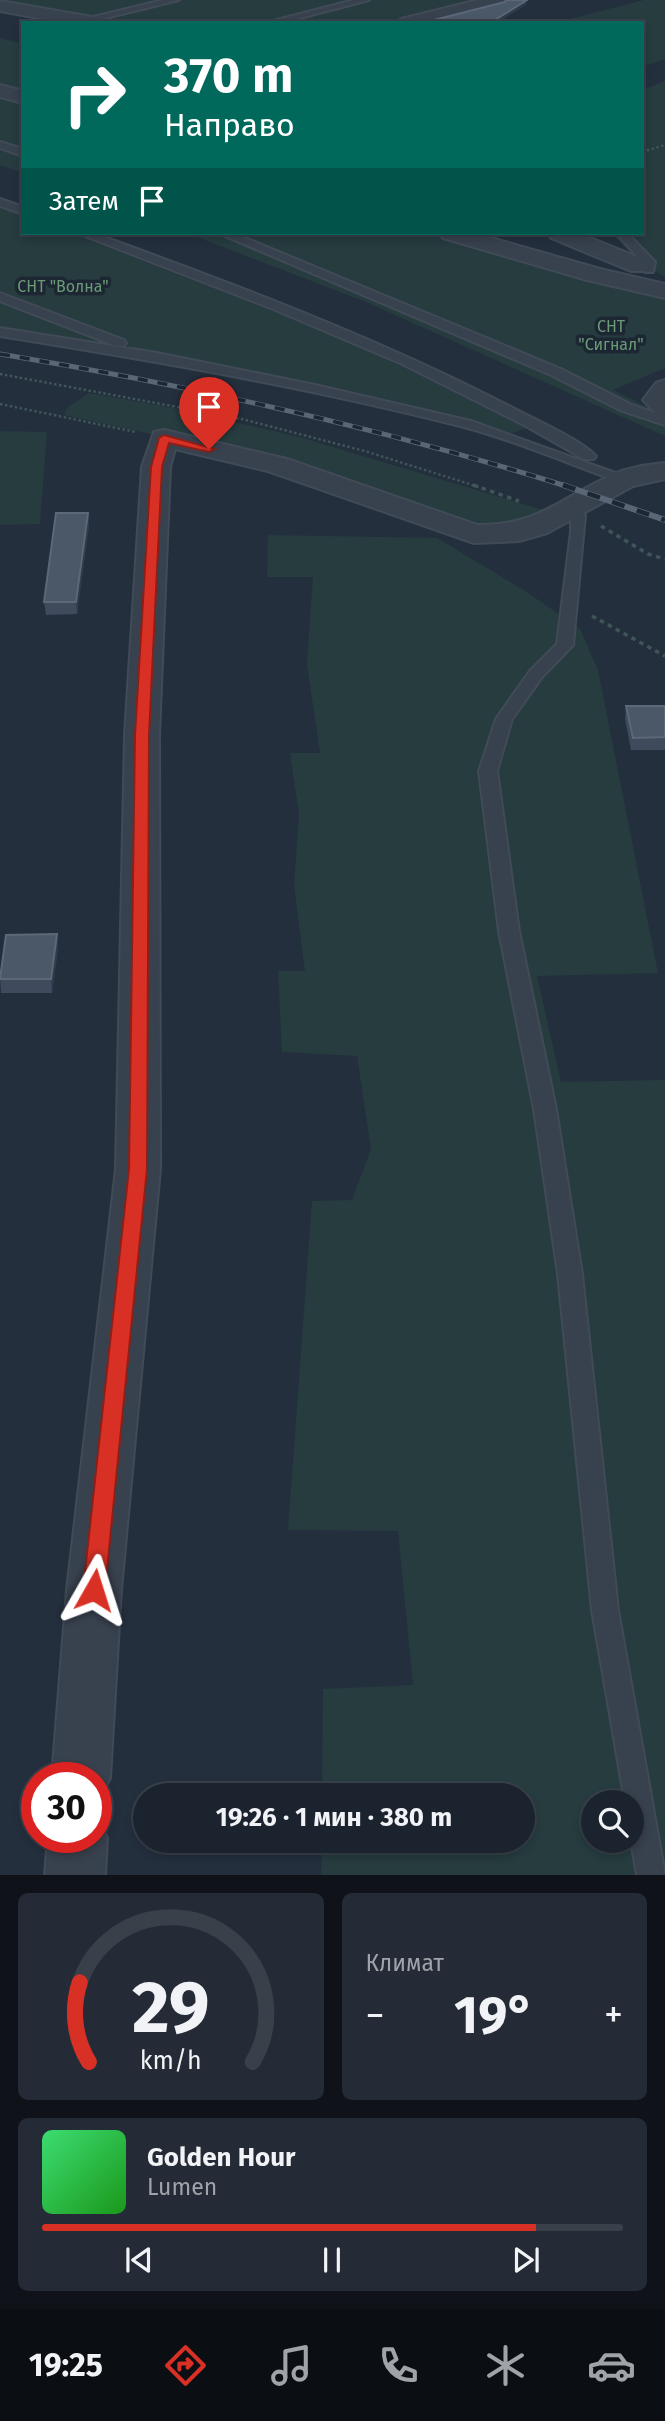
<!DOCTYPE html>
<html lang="ru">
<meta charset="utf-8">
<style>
body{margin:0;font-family:"Fira Sans",sans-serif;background:#242b36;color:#f1f3f6;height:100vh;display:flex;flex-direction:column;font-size:26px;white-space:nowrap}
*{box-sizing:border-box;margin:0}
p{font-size:23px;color:#a0a4aa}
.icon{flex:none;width:38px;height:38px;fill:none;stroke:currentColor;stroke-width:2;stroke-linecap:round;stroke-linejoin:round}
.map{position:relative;height:1875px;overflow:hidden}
.panel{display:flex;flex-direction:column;gap:18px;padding:18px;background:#0f1319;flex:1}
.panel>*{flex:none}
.hud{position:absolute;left:21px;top:21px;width:623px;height:214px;border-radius:0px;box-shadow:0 4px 10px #0003,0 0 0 2px #39404a;background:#00695c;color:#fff;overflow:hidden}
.fabs{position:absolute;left:581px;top:1790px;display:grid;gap:14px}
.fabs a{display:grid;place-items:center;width:63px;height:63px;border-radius:50%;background:#1b232e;box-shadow:0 4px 10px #0003,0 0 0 2px #39404a;font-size:35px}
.speed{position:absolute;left:21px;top:1762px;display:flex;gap:14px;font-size:35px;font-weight:700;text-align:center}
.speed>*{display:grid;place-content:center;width:91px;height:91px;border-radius:50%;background:#1b232e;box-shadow:0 4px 10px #0003,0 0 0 2px #39404a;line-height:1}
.speed .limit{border:10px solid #d22;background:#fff;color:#111}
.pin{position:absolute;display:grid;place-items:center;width:60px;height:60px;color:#fff;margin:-72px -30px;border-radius:50% 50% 50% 0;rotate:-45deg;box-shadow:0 0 7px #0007}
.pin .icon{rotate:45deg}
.me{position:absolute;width:77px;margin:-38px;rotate:6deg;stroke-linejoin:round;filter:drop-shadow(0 0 5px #0008)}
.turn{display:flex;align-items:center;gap:24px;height:147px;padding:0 28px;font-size:32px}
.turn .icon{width:91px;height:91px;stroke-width:2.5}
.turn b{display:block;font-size:49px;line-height:60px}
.then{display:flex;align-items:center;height:66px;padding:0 28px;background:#0003;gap:14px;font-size:26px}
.big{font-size:52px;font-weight:700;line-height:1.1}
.panel .widget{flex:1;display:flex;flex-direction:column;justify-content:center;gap:10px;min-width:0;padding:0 24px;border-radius:10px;background:#242b36}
.panel .dial{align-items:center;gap:0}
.dial svg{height:182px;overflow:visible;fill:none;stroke:#39404a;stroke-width:7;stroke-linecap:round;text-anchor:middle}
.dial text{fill:#f1f3f6;stroke:none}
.song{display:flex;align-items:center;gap:21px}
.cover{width:84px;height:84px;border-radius:10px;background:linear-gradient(135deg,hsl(140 70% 55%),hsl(120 70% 35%))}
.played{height:7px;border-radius:4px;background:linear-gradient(90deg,#d93025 85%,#39404a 85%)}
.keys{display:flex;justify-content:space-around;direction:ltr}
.heat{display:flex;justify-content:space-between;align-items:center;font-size:38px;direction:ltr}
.panel .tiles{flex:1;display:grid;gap:18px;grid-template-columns:1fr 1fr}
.widget:last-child{grid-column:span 2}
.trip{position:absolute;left:133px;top:1783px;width:402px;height:70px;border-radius:35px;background:#1b232e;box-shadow:0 4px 10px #0003,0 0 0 2px #39404a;font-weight:700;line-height:70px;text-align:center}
.tabs{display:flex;height:112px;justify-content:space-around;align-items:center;background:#0b0e12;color:#a0a4aa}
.tabs .icon{width:49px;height:49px}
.tabs .selected{color:#d93025}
.tabs b{font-size:32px;color:#f1f3f6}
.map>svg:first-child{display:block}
.green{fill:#263c3f;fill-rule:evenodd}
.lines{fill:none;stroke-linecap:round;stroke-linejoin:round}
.service-casing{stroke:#414a57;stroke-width:4}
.minor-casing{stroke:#414a57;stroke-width:4}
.path-far1{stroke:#3f5557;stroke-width:2.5;stroke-dasharray:2.5 2.5;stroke-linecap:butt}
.path{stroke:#3f5557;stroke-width:3.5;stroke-dasharray:4.5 4.5;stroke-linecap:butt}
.service{fill:#38414e;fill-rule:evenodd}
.minor{fill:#38414e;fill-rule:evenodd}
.rail-far1-casing{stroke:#5a6575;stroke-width:5}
.rail-casing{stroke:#5a6575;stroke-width:6}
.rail-far1{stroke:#1d2633;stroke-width:3.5;stroke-dasharray:10;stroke-linecap:butt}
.rail{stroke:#1d2633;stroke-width:4.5;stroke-dasharray:13;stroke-linecap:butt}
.wall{fill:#3f4b5c}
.shaded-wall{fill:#2f3b4b}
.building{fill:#4b5868;stroke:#5c6777;stroke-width:2}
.route{fill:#d93025;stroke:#8d1f18;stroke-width:2}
.labels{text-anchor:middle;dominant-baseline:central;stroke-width:7;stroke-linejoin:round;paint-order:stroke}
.far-park-label{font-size:16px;fill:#6b9a76;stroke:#1d2633}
</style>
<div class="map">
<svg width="665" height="1875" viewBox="0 0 665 1875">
<rect width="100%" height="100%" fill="#242f3e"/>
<!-- green -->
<path class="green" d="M0,0H485L394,23H126Z
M644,0H665V59L642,67V23H553Z
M0,38L23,44V173L0,165Z
M665,81V277L642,264L611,233H642V90Z
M0,206L23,214V233H71L299,321L381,356L527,428L510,434L388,400L231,368L0,329Z
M186,233H443L665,296V368L613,390L665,416V436L366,302Z
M89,393L163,406L296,436L550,512L502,529L471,524L210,447L64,415L67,408Z
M0,431L47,432L40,524L0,525Z
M268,535L437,538L527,592L580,629L598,670L658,973L537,976L561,1082L665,1080V1875H321L322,1841H523V1796L322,1795L323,1689L413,1685L398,1531L288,1530L312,1201L352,1200L371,1149L357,1056L282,1052L278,971H305L294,886L299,814L290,753H320L307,664L313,577H267ZM593,1802H632V1841H593Z"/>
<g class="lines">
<!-- service casing -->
<g class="service-casing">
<path id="service" d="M163,0H179L85,23L81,20Z
M354,0H369L281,23H265Z
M0,142L23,149V156L0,148Z
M0,199L23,207V214L0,206Z
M77,233H93C234,284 375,337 509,406C531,418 580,439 596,456L594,459H584L524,425L400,363L273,309Z
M218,233H233L561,369L630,404L665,417V425L620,410L551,375Z
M616,233H627L655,262L653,272H645V265Z
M0,293L124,340L126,343L124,346H116L0,301Z
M0,328L157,353L315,385L471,421L632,479L630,482H620C569,464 517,441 464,427C312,388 156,361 0,336Z
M572,506L585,515L573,645L542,677L512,719L497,771L519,931L556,1109L582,1274L618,1610L665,1875H637L631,1841L632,1802H625L592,1610L558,1274L534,1109L499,931L479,771L496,719L530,671L557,644L571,532V516L565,510Z"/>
</g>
<!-- minor casing -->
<g class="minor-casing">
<path id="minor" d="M478,0H506L504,4L429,23H398L401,19Z
M0,1L98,18L107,23H66L0,11Z
M0,85L23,91V103L0,97Z
M440,233H474L600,269L665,284V298L587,280L443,238Z
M548,233H578L647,261L651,266L647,271H631L551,238Z
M665,380V416L656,414L643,400L656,383Z
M164,430L287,459L477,525C538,526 560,498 612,475C628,467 647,465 665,463V479L633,486L547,533L519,541L474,543L268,471L175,449L170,467L159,735L160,1169L121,1590L110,1778L101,1797L96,1799V1778H52L67,1590L116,1169L125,735L142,467L154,432Z
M96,1817L107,1838L105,1875H45L48,1838H96Z"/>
</g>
<!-- path-far1 -->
<path class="path-far1" d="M642,152L665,145
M0,374L242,419L368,452L479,487
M0,404L136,432"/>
<!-- path -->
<path class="path" d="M473,485L519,501
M601,526L648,554L665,559
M592,616L665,656"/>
<!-- service -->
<use href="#service" class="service"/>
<!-- minor -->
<use href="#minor" class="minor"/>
<!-- rail-far1 casing -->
<g class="rail-far1-casing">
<path id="rail-far1" d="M0,354C193,386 382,428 569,487"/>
</g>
<!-- rail casing -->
<g class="rail-casing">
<path id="rail" d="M563,485L665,520"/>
</g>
<!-- rail-far1 -->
<use href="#rail-far1" class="rail-far1"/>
<!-- rail -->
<use href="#rail" class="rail"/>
</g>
<!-- wall -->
<path class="wall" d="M88,513L89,525L77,614L46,615L44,602Z
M626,706H665V750H631L625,719Z
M57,934L58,948L52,993H1L0,975Z"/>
<!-- shaded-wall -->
<path class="shaded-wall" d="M527,0L526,5L497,23H490Z
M88,513L89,525L77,614L76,602Z
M57,934L58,948L52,993L51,979Z"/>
<!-- building -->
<path class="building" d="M506,0H527L490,23H399L405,21H430L505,2Z
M56,513H88L76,602H44Z
M626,706H665V737L633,738Z
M57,934L51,979H0L6,935Z"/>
<!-- route -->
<path class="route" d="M164,435L215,449L209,452L169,443L162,467L149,735L147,1169L105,1590L101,1597L94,1599L86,1597L83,1590L129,1169L135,735L151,467L159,438Z"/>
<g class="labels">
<!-- far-park labels -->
<g class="far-park-label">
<text x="63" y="286">СНТ "Волна"</text>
<text x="611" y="326">СНТ<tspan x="611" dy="18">"Сигнал"</tspan></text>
</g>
</g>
</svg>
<div class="fabs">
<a><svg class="icon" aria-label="search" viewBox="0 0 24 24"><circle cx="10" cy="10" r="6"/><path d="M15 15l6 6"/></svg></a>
</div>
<div class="speed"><div class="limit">30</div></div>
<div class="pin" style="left:209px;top:449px;background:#d93025"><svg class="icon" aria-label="arrive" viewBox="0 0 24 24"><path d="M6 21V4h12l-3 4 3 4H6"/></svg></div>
<svg class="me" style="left:94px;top:1590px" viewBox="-20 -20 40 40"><path d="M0-17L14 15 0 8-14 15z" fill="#d93025" stroke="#fff" stroke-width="4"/></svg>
<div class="trip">19:26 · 1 мин · 380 m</div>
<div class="hud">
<div class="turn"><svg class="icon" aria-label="right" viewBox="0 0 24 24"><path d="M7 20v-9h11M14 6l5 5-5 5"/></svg><div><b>370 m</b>Направо</div></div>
<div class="then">Затем<svg class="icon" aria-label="arrive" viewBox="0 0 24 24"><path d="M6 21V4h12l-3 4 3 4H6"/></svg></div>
</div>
</div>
<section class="panel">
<div class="tiles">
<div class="widget dial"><svg viewBox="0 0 100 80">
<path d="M14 69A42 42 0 1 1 86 69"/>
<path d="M14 69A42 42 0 0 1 10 34" stroke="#d93025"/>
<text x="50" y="56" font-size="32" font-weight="700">29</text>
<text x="50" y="72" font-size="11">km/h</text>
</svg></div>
<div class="widget"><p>Климат</p>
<div class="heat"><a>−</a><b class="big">19°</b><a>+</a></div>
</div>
<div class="widget">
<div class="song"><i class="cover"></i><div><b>Golden Hour</b><p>Lumen</p></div></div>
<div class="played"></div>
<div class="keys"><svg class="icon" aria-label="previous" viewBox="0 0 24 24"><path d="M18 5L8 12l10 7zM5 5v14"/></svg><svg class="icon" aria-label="pause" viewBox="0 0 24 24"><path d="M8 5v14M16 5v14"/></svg><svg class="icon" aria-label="next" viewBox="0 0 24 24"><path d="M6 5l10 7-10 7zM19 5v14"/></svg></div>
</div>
</div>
</section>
<nav class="tabs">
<b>19:25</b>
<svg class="icon selected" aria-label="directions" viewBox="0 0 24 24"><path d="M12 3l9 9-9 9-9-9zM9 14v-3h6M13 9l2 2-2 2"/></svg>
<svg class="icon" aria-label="music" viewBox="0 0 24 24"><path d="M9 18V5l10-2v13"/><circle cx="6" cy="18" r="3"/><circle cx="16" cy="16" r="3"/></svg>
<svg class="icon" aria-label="phone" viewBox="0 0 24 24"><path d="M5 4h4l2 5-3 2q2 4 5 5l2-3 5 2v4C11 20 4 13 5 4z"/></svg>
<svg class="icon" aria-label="climate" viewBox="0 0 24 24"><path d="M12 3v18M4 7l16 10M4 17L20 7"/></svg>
<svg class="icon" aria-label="car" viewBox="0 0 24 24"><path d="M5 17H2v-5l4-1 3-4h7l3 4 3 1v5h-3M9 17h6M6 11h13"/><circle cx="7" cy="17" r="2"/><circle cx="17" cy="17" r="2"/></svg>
</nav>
